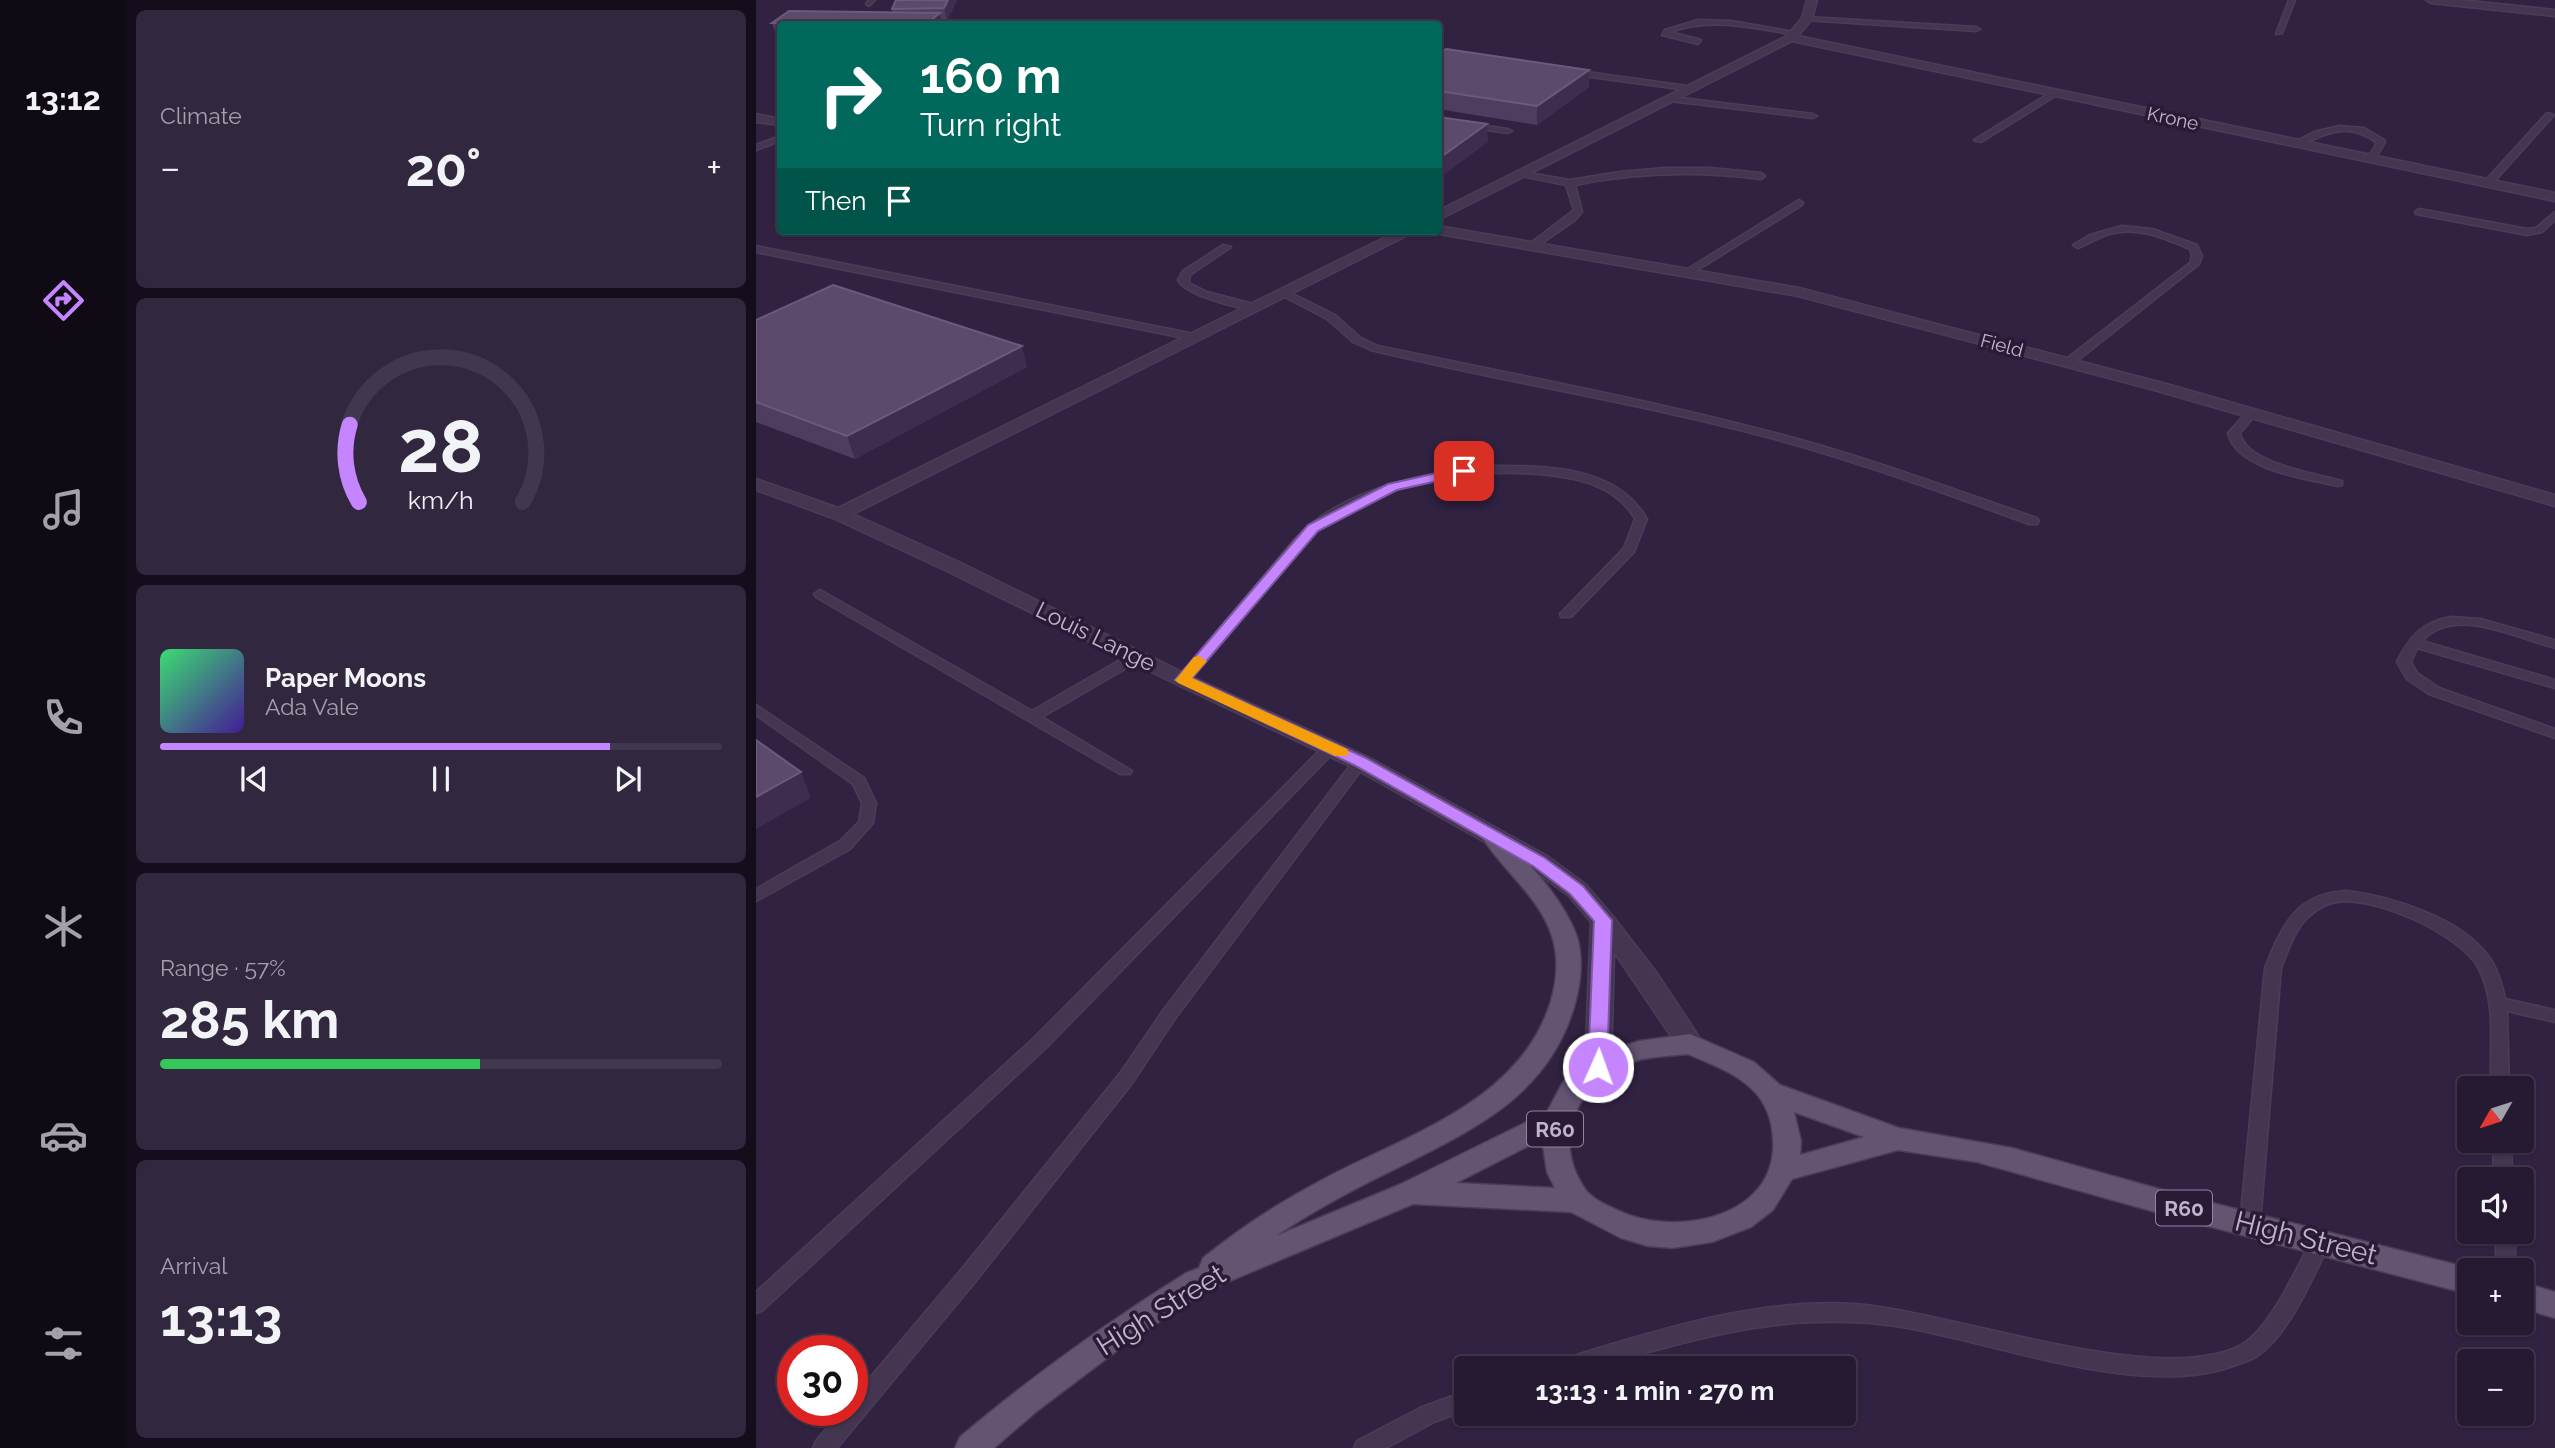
<!DOCTYPE html>
<meta charset="utf-8">
<style>
body{margin:0;font-family:Raleway,sans-serif;background:#31273e;color:#f1f3f6;height:100vh;display:flex;flex-direction:column;font-size:26px;white-space:nowrap}
*{box-sizing:border-box;margin:0}
p{font-size:23px;color:#a3a1ac}
.icon{flex:none;width:38px;height:38px;fill:none;stroke:currentColor;stroke-width:2;stroke-linecap:round;stroke-linejoin:round}
.map{position:relative;flex:1;overflow:hidden}
.side{display:flex;flex-direction:column;gap:10px;padding:10px;background:#140e1c;width:630px}
.side>*{flex:none}
.guide{position:absolute;left:21px;top:21px;width:665px;height:214px;border-radius:7px;box-shadow:0 2px 5px #0004,0 0 0 2px #42384d;background:#00695c;color:#fff;overflow:hidden}
.needle{width:46px;rotate:231deg}
.controls{position:absolute;left:1701px;top:1076px;display:grid;gap:14px}
.controls a{display:grid;place-items:center;width:77px;height:77px;border-radius:7px;background:#251a32;box-shadow:0 2px 5px #0004,0 0 0 2px #42384d;font-size:35px}
.speed{position:absolute;left:21px;top:1335px;display:flex;gap:14px;font-size:35px;font-weight:700;text-align:center}
.speed>*{display:grid;place-content:center;width:91px;height:91px;border-radius:50%;background:#251a32;box-shadow:0 2px 5px #0004,0 0 0 2px #42384d;line-height:1}
.speed .limit{border:10px solid #d22;background:#fff;color:#111}
.pin{position:absolute;display:grid;place-items:center;width:60px;height:60px;color:#fff;margin:-30px;border-radius:14px;box-shadow:0 4px 10px #0006}
.me{position:absolute;width:77px;margin:-38px;rotate:2deg;stroke-linejoin:round;filter:drop-shadow(0 0 5px #0008)}
.turn{display:flex;align-items:center;gap:24px;height:147px;padding:0 28px;font-size:32px}
.turn .icon{width:91px;height:91px;stroke-width:2.5}
.turn b{display:block;font-size:49px;line-height:60px}
.then{display:flex;align-items:center;height:66px;padding:0 28px;background:#0003;gap:14px;font-size:26px}
.big{font-size:52px;font-weight:700;line-height:1.1}
.side .card{flex:1;display:flex;flex-direction:column;justify-content:center;gap:10px;min-width:0;padding:0 24px;border-radius:10px;background:#31273e}
.side .dial{align-items:center;gap:0}
.dial svg{height:182px;overflow:visible;fill:none;stroke:#42384d;stroke-width:7;stroke-linecap:round;text-anchor:middle}
.dial text{fill:#f1f3f6;stroke:none}
.song{display:flex;align-items:center;gap:21px}
.cover{width:84px;height:84px;border-radius:10px;background:linear-gradient(135deg,hsl(140 70% 55%),hsl(260 70% 35%))}
.played{height:7px;border-radius:4px;background:linear-gradient(90deg,#c585ff 80%,#42384d 80%)}
.keys{display:flex;justify-content:space-around;direction:ltr}
.heat{display:flex;justify-content:space-between;align-items:center;font-size:38px;direction:ltr}
.charge{height:10px;border-radius:5px;background:linear-gradient(90deg,#34c759 57%,#42384d 0)}
.trip{position:absolute;left:698px;top:1356px;width:402px;height:70px;border-radius:7px;background:#251a32;box-shadow:0 2px 5px #0004,0 0 0 2px #42384d;font-weight:700;line-height:70px;text-align:center}
main{display:flex;flex:1;min-height:0}
.dock{display:flex;flex-direction:column;width:126px;justify-content:space-around;align-items:center;background:#0f0a14;color:#a3a1ac}
.dock .icon{width:49px;height:49px}
.dock .selected{color:#c585ff}
.dock b{font-size:32px;color:#f1f3f6}
.map>svg:first-child{display:block}
.lines{fill:none;stroke-linecap:round;stroke-linejoin:round}
.service-casing{stroke:#4a3d57;stroke-width:3}
.minor-casing{stroke:#4a3d57;stroke-width:3}
.primary-casing{stroke:#4a3d57;stroke-width:3}
.service{fill:#443651;fill-rule:evenodd}
.minor{fill:#443651;fill-rule:evenodd}
.primary{fill:#635471;fill-rule:evenodd}
.wall{fill:#4f3d60}
.shaded-wall{fill:#3e2d4f}
.building{fill:#5b4a6c;stroke:#6b5a7b;stroke-width:2}
.route{fill:#c585ff;stroke:#8056a6;stroke-width:2}
.slow{fill:#f59e0b}
.labels{text-anchor:middle;dominant-baseline:central;stroke-width:7;stroke-linejoin:round;paint-order:stroke}
.far-street-label{font-size:19px;fill:#c0b3cc;stroke:#291b36}
.shield{fill:#291b36;stroke:#93859f;stroke-width:2}
.shield-label{font-size:21px;font-weight:bold;fill:#c0b3cc}
.street-label{font-size:23px;fill:#c0b3cc;stroke:#291b36}
.near-street-label{font-size:28px;fill:#c0b3cc;stroke:#291b36}
</style>
<main>
<nav class="dock">
<b>13:12</b>
<svg class="icon selected" aria-label="directions" viewBox="0 0 24 24"><path d="M12 3l9 9-9 9-9-9zM9 14v-3h6M13 9l2 2-2 2"/></svg>
<svg class="icon" aria-label="music" viewBox="0 0 24 24"><path d="M9 18V5l10-2v13"/><circle cx="6" cy="18" r="3"/><circle cx="16" cy="16" r="3"/></svg>
<svg class="icon" aria-label="phone" viewBox="0 0 24 24"><path d="M5 4h4l2 5-3 2q2 4 5 5l2-3 5 2v4C11 20 4 13 5 4z"/></svg>
<svg class="icon" aria-label="climate" viewBox="0 0 24 24"><path d="M12 3v18M4 7l16 10M4 17L20 7"/></svg>
<svg class="icon" aria-label="car" viewBox="0 0 24 24"><path d="M5 17H2v-5l4-1 3-4h7l3 4 3 1v5h-3M9 17h6M6 11h13"/><circle cx="7" cy="17" r="2"/><circle cx="17" cy="17" r="2"/></svg>
<svg class="icon" aria-label="filters" viewBox="0 0 24 24"><path d="M4 7h16M4 17h16"/><circle cx="9" cy="7" r="2"/><circle cx="15" cy="17" r="2"/></svg>
</nav>
<section class="side">
<div class="card"><p>Climate</p>
<div class="heat"><a>−</a><b class="big">20°</b><a>+</a></div>
</div>
<div class="card dial"><svg viewBox="0 0 100 80">
<path d="M14 69A42 42 0 1 1 86 69"/>
<path d="M14 69A42 42 0 0 1 10 35" stroke="#c585ff"/>
<text x="50" y="56" font-size="32" font-weight="700">28</text>
<text x="50" y="72" font-size="11">km/h</text>
</svg></div>
<div class="card">
<div class="song"><i class="cover"></i><div><b>Paper Moons</b><p>Ada Vale</p></div></div>
<div class="played"></div>
<div class="keys"><svg class="icon" aria-label="previous" viewBox="0 0 24 24"><path d="M18 5L8 12l10 7zM5 5v14"/></svg><svg class="icon" aria-label="pause" viewBox="0 0 24 24"><path d="M8 5v14M16 5v14"/></svg><svg class="icon" aria-label="next" viewBox="0 0 24 24"><path d="M6 5l10 7-10 7zM19 5v14"/></svg></div>
</div>
<div class="card"><p>Range · 57%</p><b class="big">285 km</b><div class="charge"></div></div>
<div class="card"><p>Arrival</p><b class="big">13:13</b></div>
</section>
<div class="map">
<svg width="1799" height="1448" viewBox="0 0 1799 1448">
<rect width="100%" height="100%" fill="#312242"/>
<g class="lines">
<!-- service casing -->
<g class="service-casing">
<path id="service" d="M113,0H119L113,6L110,4Z
M1533,0H1539L1526,33L1520,34Z
M1051,17L1220,27L1224,29L1220,31L1049,20Z
M942,20L975,21L1044,33L1040,35C998,28 956,17 914,32L945,40L942,44L906,35L909,30Z
M816,70L938,87L942,89L938,91L813,74L812,72Z
M1297,91L1304,93L1225,142L1218,140Z
M917,97L1057,114L1061,116L1057,118L914,101L913,99Z
M1791,113L1798,115L1735,185H1729V181Z
M682,119L752,129L756,131L752,133L682,123Z
M1583,126L1608,128L1628,140L1629,142L1618,161L1611,159L1621,143C1581,112 1552,151 1537,143L1558,132Z
M24,136V141L0,150V145Z
M909,168H954L1005,173L1009,176L1005,179C941,171 882,172 819,185L826,212L819,220L779,248L771,246L818,210L810,185L766,176V172L814,180L864,172Z
M1043,200L1047,203L1046,205L935,274L927,272Z
M1663,209L1771,229L1780,228L1799,212V220L1786,232L1771,235L1660,214L1659,212Z
M1366,226L1396,229L1441,245L1446,256L1443,264L1317,364H1309V360L1434,263L1436,256L1434,249C1408,238 1381,226 1353,234C1342,237 1333,244 1322,248L1317,245L1334,235Z
M467,245L475,247L434,275L433,283L451,292L501,305V309C485,310 429,295 422,280L427,271Z
M0,246L438,334L443,337L438,340L0,252Z
M525,291H531L579,315L605,338L622,346C756,374 891,399 1023,434C1111,457 1196,489 1281,518L1283,521L1281,524H1273C1188,493 1103,462 1015,438C883,403 748,382 615,350L597,342L571,319L525,295Z
M1496,410L1501,413L1484,433C1490,464 1559,473 1586,481V485L1582,486C1551,479 1480,470 1472,433L1492,411Z
M735,466C790,466 860,465 891,519L878,552L815,617H805L804,614L868,548L879,519C859,484 819,477 782,474C708,468 600,487 548,544L432,683L427,684L420,680L539,539C585,489 670,472 735,466Z
M64,590L276,711L376,653H386L388,656L386,659L286,717L376,771L374,774H364L60,597L58,594Z
M1695,617L1724,619L1799,640V648C1760,638 1699,605 1666,641L1799,680V688L1661,648L1655,662L1661,673L1683,688L1799,729V738L1673,694L1651,679L1641,662C1653,637 1666,622 1695,617Z
M0,705L108,778L120,803L117,823L94,849L0,901V889L84,841L103,822L106,803L97,784L0,715Z
M574,744L579,745L581,748L579,751L290,1048L7,1310L0,1313V1292L278,1038L569,745Z
M604,757L609,759L611,762L609,765L418,1020L377,1082L219,1282L81,1448H57L60,1441L86,1410H96V1399L205,1270L365,1072L406,1012L599,759Z
M1591,891C1637,897 1705,918 1733,957C1742,969 1746,985 1749,999L1799,1010V1022L1751,1011L1753,1088H1735C1733,1049 1742,1004 1722,967C1704,934 1612,892 1576,903C1569,905 1562,909 1557,913C1539,926 1533,949 1525,968L1504,1223L1501,1229L1494,1231L1487,1229L1484,1223L1509,968C1526,925 1540,893 1591,891Z
M1737,1141H1755L1756,1180H1738Z
M1739,1232H1759V1270H1741Z
M1565,1233L1572,1235L1575,1241C1557,1276 1534,1334 1501,1356C1494,1361 1485,1363 1477,1366C1383,1400 1237,1341 1140,1326C1114,1322 1087,1321 1061,1322C1011,1323 962,1334 915,1346C875,1356 838,1372 797,1368L800,1361L807,1359C900,1331 999,1298 1098,1304C1196,1311 1402,1389 1485,1345C1515,1328 1542,1265 1558,1235Z
M710,1391V1410L678,1422L630,1448H598L601,1441L664,1408Z"/>
</g>
<!-- minor casing -->
<g class="minor-casing">
<path id="minor" d="M1051,0H1061L1056,19L1042,36L1799,193V201L1036,41L682,220V211L1031,36L1046,18Z
M1670,0H1704L1799,10V16L1675,3Z
M0,114L24,119V125L0,122Z
M682,226L1043,288L1414,385L1799,495V506L1402,391L1042,296L677,233L676,231H682Z
M642,231H660L97,514L205,563L434,676L612,757L791,856L829,884L855,914L900,972L943,1037L947,1044L943,1051L934,1054L925,1051L858,952L855,1067L851,1074L842,1077L833,1074L829,1067L835,922L813,896L775,868L596,767L420,684L191,571L77,518L0,490V479L82,508Z"/>
</g>
<!-- primary casing -->
<g class="primary-casing">
<path id="primary" d="M737,829L745,832C772,864 804,894 820,934C828,957 825,983 818,1007C791,1098 714,1131 635,1171C596,1190 557,1211 520,1236L645,1184L791,1112L807,1082L823,1067L843,1054L883,1041L934,1034L998,1062L1024,1085L1143,1128L1256,1148L1421,1194L1713,1268L1719,1270H1713V1294L1421,1218L1221,1162L1142,1150L1036,1179L1017,1210L995,1227L956,1242L917,1248L892,1246L865,1238L815,1212L657,1204L450,1291L375,1340L281,1411L238,1448H199L204,1437C275,1377 350,1323 430,1273L443,1268L447,1258C484,1228 524,1202 566,1180C650,1135 762,1103 794,1004C801,982 803,958 796,936C783,896 747,871 726,837L729,832ZM932,1054C954,1064 979,1072 997,1090C1010,1103 1016,1120 1017,1138C1023,1219 918,1238 861,1210C848,1204 834,1198 827,1186C794,1134 825,1079 879,1061C896,1056 915,1056 932,1054ZM1038,1112L1108,1137L1044,1155L1045,1141ZM786,1139L791,1172L799,1188L700,1183Z
M1766,1282L1799,1292V1318L1766,1308Z"/>
</g>
<!-- service -->
<use href="#service" class="service"/>
<!-- minor -->
<use href="#minor" class="minor"/>
<!-- primary -->
<use href="#primary" class="primary"/>
</g>
<!-- wall -->
<path class="wall" d="M140,0H201L191,21H186V24H24V36L20,35L16,23L137,12L136,9Z
M682,53L833,87L781,125L682,109Z
M0,320L271,367L99,459L0,422Z"/>
<!-- shaded-wall -->
<path class="shaded-wall" d="M192,0H201L191,21L188,8Z
M184,13L186,24H170Z
M833,70V87L781,125V106Z
M731,124L732,142L682,179V159Z
M266,346L271,367L99,459L91,436Z
M45,772L55,798L0,829V797Z"/>
<!-- building -->
<path class="building" d="M140,0H192L188,8L136,9Z
M33,11L184,13L170,24L16,23Z
M690,49L833,70L781,106L682,91V53Z
M682,117L731,124L682,159Z
M77,285L266,346L91,436L0,402V320Z
M0,740L45,772L0,797Z"/>
<!-- route -->
<path class="route" d="M708,467L715,471L713,474L641,490L562,531L436,678L610,758L789,858L827,886L856,920L851,1067L849,1072L842,1074L835,1072L832,1067L838,921L814,894L777,866L598,765L419,680L552,525L632,484Z"/>
<!-- slow -->
<path class="slow" d="M443,656L451,661L436,678L591,749L593,753L591,756H579L422,683L419,680L422,677L438,657Z"/>
<g class="labels">
<!-- far-street labels -->
<g class="far-street-label">
<text transform="translate(1417 118) rotate(12)">Krone</text>
<text transform="translate(1246 345) rotate(15)">Field</text>
</g>
<!-- shield labels -->
<g class="shield">
<rect x="771" y="1111.5" width="56" height="35" rx="5"/>
<rect x="1400" y="1190.5" width="56" height="35" rx="5"/>
</g>
<g class="shield-label">
<text x="799" y="1129">R60</text>
<text x="1428" y="1208">R60</text>
</g>
<!-- street labels -->
<g class="street-label">
<text transform="translate(340 636) rotate(26)">Louis Lange</text>
</g>
<!-- near-street labels -->
<g class="near-street-label">
<text transform="translate(1550 1238) rotate(14)">High Street</text>
<text transform="translate(405 1310) rotate(-32)">High Street</text>
</g>
</g>
</svg>
<div class="controls">
<a><svg class="needle" viewBox="-14 -14 28 28"><path d="M0-13l5 13h-10z" fill="#e53935"/><path d="M0 13l5-13h-10z" fill="#a3a1ac"/></svg></a>
<a><svg class="icon" aria-label="sound" viewBox="0 0 24 24"><path d="M4 9h4l5-4v14l-5-4H4zM17 9q2 3 0 6"/></svg></a>
<a>+</a>
<a>−</a>
</div>
<div class="speed"><div class="limit">30</div></div>
<div class="pin" style="left:708px;top:471px;background:#d93025"><svg class="icon" aria-label="arrive" viewBox="0 0 24 24"><path d="M6 21V4h12l-3 4 3 4H6"/></svg></div>
<svg class="me" style="left:842px;top:1067px" viewBox="-20 -20 40 40"><circle r="17" fill="#c585ff" stroke="#fff" stroke-width="3"/><path d="M0-11L8 9 0 5-8 9z" fill="#fff"/></svg>
<div class="trip">13:13 · 1 min · 270 m</div>
<div class="guide">
<div class="turn"><svg class="icon" aria-label="right" viewBox="0 0 24 24"><path d="M7 20v-9h11M14 6l5 5-5 5"/></svg><div><b>160 m</b>Turn right</div></div>
<div class="then">Then<svg class="icon" aria-label="arrive" viewBox="0 0 24 24"><path d="M6 21V4h12l-3 4 3 4H6"/></svg></div>
</div>
</div>
</main>
